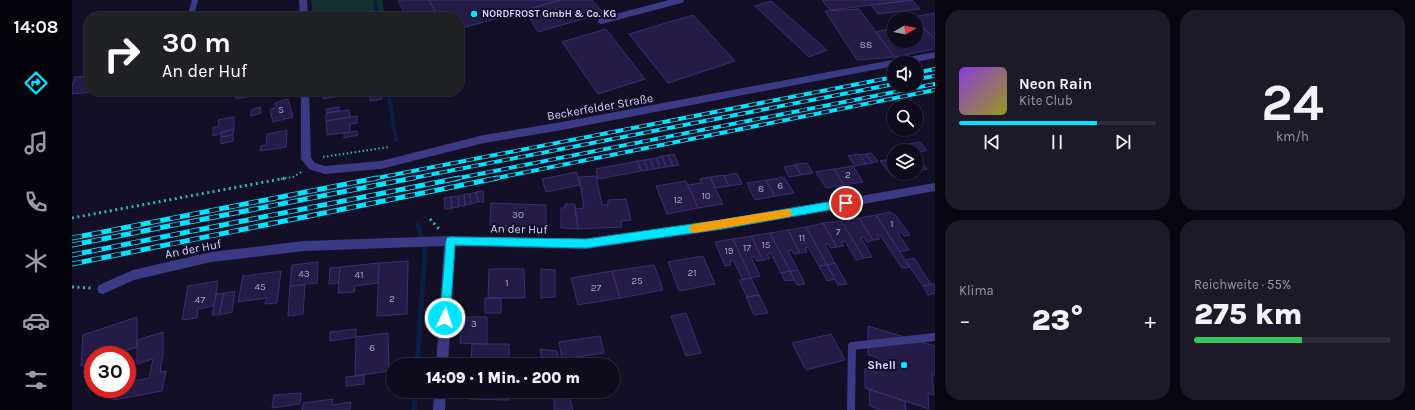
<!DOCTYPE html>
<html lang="de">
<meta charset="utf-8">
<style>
body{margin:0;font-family:Karla,sans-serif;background:#1c1929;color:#f1f3f6;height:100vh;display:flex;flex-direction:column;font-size:15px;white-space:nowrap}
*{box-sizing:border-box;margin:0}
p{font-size:13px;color:#9b9ba3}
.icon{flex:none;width:22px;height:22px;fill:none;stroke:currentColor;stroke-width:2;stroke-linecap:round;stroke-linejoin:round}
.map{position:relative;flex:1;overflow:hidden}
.details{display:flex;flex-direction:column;gap:10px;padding:10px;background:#08060f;width:480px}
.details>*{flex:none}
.hud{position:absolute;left:12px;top:12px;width:380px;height:84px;border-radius:16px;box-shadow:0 1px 3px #0004,0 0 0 1px #2e2b3b;background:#202124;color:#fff;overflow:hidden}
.needle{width:26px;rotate:81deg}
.controls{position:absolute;left:815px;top:12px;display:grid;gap:8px}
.controls a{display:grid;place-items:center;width:36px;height:36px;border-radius:50%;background:#0e0b1c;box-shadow:0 1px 3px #0004,0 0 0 1px #2e2b3b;font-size:20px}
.speed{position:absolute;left:12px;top:346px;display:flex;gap:8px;font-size:20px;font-weight:700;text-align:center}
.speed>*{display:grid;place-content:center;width:52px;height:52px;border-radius:50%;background:#0e0b1c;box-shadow:0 1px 3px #0004,0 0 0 1px #2e2b3b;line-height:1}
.speed .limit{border:6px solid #d22;background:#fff;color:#111}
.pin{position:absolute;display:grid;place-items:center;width:34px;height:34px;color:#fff;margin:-17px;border:2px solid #fff;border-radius:50%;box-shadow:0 1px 4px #0007}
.me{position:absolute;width:44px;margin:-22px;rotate:4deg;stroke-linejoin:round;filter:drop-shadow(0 0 3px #0008)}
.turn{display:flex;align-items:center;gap:14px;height:84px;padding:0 12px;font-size:18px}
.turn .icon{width:52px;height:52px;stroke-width:2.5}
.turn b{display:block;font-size:28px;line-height:34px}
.big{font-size:30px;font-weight:800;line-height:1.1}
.details .widget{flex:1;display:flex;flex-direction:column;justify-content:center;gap:6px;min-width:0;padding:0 14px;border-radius:16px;background:#1c1929}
.details .dial{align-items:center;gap:0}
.dial b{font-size:52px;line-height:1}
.song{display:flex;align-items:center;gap:12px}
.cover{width:48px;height:48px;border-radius:6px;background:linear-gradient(135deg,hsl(270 70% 55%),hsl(60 70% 35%))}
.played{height:4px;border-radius:2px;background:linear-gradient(90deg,#00e5ff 70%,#2e2b3b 70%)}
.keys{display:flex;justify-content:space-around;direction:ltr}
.heat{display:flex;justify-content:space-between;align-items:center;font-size:22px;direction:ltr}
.charge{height:6px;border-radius:3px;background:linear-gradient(90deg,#34c759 55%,#2e2b3b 0)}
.details .tiles{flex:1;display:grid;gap:10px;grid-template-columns:repeat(2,1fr)}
.trip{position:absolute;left:314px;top:358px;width:234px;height:40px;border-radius:20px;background:#0e0b1c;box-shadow:0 1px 3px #0004,0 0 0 1px #2e2b3b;font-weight:800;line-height:40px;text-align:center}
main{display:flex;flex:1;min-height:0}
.tab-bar{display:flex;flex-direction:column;width:72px;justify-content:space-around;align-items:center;background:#06040b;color:#9b9ba3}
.tab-bar .icon{width:28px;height:28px}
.tab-bar .selected{color:#00e5ff}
.tab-bar b{font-size:18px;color:#f1f3f6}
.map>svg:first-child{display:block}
.green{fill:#12302f}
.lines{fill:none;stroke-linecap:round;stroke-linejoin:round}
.stream-far1{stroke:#0a1f44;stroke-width:4}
.stream{stroke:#0a1f44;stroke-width:5}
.building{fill:#241b47;stroke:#3b2d73}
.path-far1{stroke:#2fb8b0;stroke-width:2;stroke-dasharray:1.5 2.5;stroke-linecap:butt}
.path{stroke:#2fb8b0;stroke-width:3;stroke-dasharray:2 3.5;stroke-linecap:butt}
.lane-far1{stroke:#3d3a85;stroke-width:6}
.lane{stroke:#3d3a85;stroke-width:8}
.street{fill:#3d3a85;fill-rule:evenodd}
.rail-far1-casing{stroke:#00e5ff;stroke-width:4}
.rail-casing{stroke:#00e5ff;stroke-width:5}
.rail-far1{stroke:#130f26;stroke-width:2.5;stroke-dasharray:8;stroke-linecap:butt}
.rail{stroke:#130f26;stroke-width:3.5;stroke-dasharray:10;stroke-linecap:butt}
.route{fill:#00e5ff;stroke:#0095a6}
.slow{fill:#f59e0b}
.poi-dot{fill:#00e5ff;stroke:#130f26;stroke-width:1.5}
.labels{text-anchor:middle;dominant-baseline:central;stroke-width:4;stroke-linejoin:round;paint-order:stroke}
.far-poi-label{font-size:10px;font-weight:bold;fill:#d9d4ff;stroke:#130f26;text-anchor:start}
.number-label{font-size:10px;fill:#aca6d1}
.street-label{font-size:12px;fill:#d9d4ff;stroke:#130f26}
.poi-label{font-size:12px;font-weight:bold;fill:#d9d4ff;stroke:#130f26;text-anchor:end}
</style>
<main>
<nav class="tab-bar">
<b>14:08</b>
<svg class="icon selected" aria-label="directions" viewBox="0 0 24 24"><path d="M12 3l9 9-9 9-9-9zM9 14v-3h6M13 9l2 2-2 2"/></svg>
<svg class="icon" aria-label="music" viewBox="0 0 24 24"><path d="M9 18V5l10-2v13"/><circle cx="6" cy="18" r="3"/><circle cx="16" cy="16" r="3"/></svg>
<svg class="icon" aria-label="phone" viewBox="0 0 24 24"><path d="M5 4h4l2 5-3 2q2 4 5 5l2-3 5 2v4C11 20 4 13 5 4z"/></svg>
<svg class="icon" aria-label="climate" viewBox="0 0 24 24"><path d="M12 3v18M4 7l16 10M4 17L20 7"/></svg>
<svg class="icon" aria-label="car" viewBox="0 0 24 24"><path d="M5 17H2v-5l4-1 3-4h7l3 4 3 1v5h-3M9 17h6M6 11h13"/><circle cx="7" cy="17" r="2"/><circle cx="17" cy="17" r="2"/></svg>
<svg class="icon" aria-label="filters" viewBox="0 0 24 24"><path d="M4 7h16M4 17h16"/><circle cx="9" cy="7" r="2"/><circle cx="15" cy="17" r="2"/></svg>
</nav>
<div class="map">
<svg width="863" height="410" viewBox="0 0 863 410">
<rect width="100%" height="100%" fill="#130f26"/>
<!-- green -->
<path class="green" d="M239,0H310L313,17H241Z"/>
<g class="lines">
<!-- stream-far1 -->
<path class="stream-far1" d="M303,0L305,17
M316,91L324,140"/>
<!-- stream -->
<path class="stream" d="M345,365L353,252L346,225
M342,410L343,391"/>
</g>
<!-- building -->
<path class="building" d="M326,0H357L366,17H334Z
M357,0H489L387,29V17H366Z
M489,0H520L531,13L466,32L452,10Z
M750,0H841L758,10Z
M840,0L848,9L806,14L799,5Z
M699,1L755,50L737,57L683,6Z
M787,9L804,32L822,57L785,60L753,11Z
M863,13V39L841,17Z
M621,15L663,61L596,83L557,34Z
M844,24H847L863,39V49L822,57L804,32L822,28V41H844Z
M534,29L573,79L526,94L490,42Z
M17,76V91H29L0,94V86L3,77Z
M164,91H185V95L164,99Z
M252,91H274V95L251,99Z
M309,91L310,99L298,101L297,92Z
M216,99L221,117L201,122L198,111L199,109L204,108L203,103Z
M188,107L189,113L179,116V110Z
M267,107V111L255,113L254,109Z
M277,110L278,117L254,121V113Z
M285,116V123L278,124V132L255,135L254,121Z
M162,117V129L141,136V127L147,126L146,120Z
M162,129L161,135L149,137V132Z
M215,130L214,147L188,151L189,146L194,145L195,134Z
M285,131L286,135L272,138V133Z
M161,135V141L149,144V137Z
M848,142L855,150L845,153L837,144Z
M799,153L806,161L800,163L794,154Z
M602,154L607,165L601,166L596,155Z
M787,154L794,164L783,166L776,156Z
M794,154L800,163L794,164L788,155Z
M596,155L601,166L594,167L590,156Z
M844,155L855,169L844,171Z
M590,156L594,167L588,168L584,158Z
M584,158L588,168L582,169L578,159Z
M822,158V173H835L820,176L808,161Z
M578,159L582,169L576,170L572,160Z
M572,160L576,170L570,171L565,161Z
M565,161L569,171L526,179L524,169Z
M735,163L741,173L729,175L723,164Z
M724,165L729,175L717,177L712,167Z
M781,166L791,182L772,185L762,169Z
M762,169L772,185L754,188L744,172Z
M505,172L508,185L474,192L470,179Z
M665,173L670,184L657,186L652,176Z
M652,175L657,186L643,188L638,177Z
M524,176L530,205H536V200L554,199L559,220L549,221L550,227L506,229L503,209L512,208L507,177Z
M638,177L651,204L626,208L616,185L629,183L628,179Z
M712,177L722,193L703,196L694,180Z
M694,180L703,196L683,200L675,183Z
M614,181L626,208L595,214L584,186Z
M411,191L412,202H406L404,192Z
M404,192L406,202L399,204L398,194Z
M392,194H398L399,204L393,205Z
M392,195L393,206H387L386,196Z
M386,196L387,207L380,208L379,197Z
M379,197L380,209H373L372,198Z
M419,203L474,205V228L418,225Z
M493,204H503L506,229L489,228V208H493Z
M818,212L823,215L838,235L832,236L829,232L826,233L837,250L828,252L804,215Z
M804,215L828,252L838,267L830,268L808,235H805L808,239L801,240L787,218Z
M787,218L801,240L795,242L792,237L789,238L800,257L792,258L769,221Z
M769,221L792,258L784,260L773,241L769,242L772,246L765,247L751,223Z
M751,223L765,247L759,248L756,244L753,245L763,263L755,265L734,227Z
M734,227L755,265L747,266L736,247L733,248L735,252L728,253L716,230Z
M716,230L728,253L722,254L719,250L716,251L726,270L718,271L698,233Z
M698,233L718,271L709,273L699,253L695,254L698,258L691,260L679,236Z
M679,236L691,260L685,261L682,257H679L688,276L679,278L661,239Z
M661,239L679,278L671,280L661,260L658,261L659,265L653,266L643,242Z
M631,256L643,284L607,291L596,262Z
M842,258L859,284L851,286L833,260Z
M336,261L335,314L305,316L307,263Z
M246,262L245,283L218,286L220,265Z
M307,263L306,283L283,286L282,292L266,293L268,267Z
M763,263L775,284L766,285L755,265Z
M582,265L591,290L548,298L540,271Z
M755,265L763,279L755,281L747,266Z
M268,267L267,283L257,284L258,268Z
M417,269H452L453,298H416Z
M469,269L483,270V297L469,298Z
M726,270L733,284L725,285L718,271Z
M209,271L205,303L193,304L195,298L166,302L171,275L172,276Z
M540,271L548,298L506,305L499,278Z
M718,271L722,280L713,281L709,273Z
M679,278L687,295L675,297L667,280Z
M146,281L142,306L126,309L125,318L110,320L116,286Z
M859,284H863V293L856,295L851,286Z
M233,285L231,314L216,316L218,286Z
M163,291L160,312L147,315L152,293Z
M152,293L147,315H140L144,294Z
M687,295L696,313L682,315L674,297Z
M413,298H429V313H413Z
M614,313L629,353L614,356L599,316Z
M65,317V347L42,355H21V362L9,366L11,335Z
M390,317H415V344L388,343Z
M796,326L863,346V375H860L862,395L856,393L857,409L793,388V368L805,373V357L796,355Z
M284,329V337L258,341V332Z
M91,332V355L88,372L94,371L90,391L41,400L43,389H55V382L77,378L81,359L65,364V340Z
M316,333L317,371L283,376L284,337Z
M759,334L773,360L734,370L720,343Z
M528,336L532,353L490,359L487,342Z
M400,344H437V365H399Z
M468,349L485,351L487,365H471Z
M292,375V384L274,386V377Z
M797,389L833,401L834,410H809L798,406Z
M397,391H437V400L397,399Z
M475,391H491L492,394L496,392L501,410H482V393L475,394Z
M229,393L228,404L200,408L202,395Z
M261,399L260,405L279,402L278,410H230L231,403Z"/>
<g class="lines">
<!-- path-far1 -->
<path class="path-far1" d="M251,157L317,147
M209,179L221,177L231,171"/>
<!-- path -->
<path class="path" d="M0,218L214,178
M358,219L367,229
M0,287L20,288"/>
<!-- lane-far1 -->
<path class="lane-far1" d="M120,11L123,0
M529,21L609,0"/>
<!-- lane -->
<path class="lane" d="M779,410L780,346L863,337"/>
<!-- street -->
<path class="street" d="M227,0H235L236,17H228Z
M863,52V58L838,63H822V66L490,130L412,143L309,169L253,174L237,169L229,159V91H237L239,158L243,163L253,166L309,161L412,135L490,122Z
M863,183V191L649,230L514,249L383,246L376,365H364L372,246L232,251L139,262L62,280L31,294L27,293L25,289L27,285L61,270L139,252L232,241L378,236L514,239L649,220Z
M362,391H374L373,410H361Z"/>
<!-- rail-far1 casing -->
<g class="rail-far1-casing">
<path id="rail-far1" d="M844,73L863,69
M844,79L863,76
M300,179L822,77
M336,179L822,84
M382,179L863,84
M420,179L863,90"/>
</g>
<!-- rail casing -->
<g class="rail-casing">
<path id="rail" d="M0,238L305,178
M0,245L341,178
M0,255L387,178
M0,264L425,178"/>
</g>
<!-- rail-far1 -->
<use href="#rail-far1" class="rail-far1"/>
<!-- rail -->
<use href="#rail" class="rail"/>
</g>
<!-- route -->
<path class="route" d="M774,199L777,200L779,203L777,205L774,207L649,229L514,248L383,245L378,318L377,322L373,324L369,322L368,318L374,241L375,238L378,237L514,239L649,220Z"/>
<!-- slow -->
<path class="slow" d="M716,209L719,210L720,213L719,216L716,217L622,233L618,231L617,229L618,226L622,224Z"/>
<!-- markers -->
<g class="poi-dot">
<circle cx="402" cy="14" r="4"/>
<circle cx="832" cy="365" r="4"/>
</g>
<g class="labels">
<!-- far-poi labels -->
<g class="far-poi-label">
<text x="410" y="14">NORDFROST GmbH &amp; Co. KG</text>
</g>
<!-- number labels -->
<g class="number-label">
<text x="794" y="45">88</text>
<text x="209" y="110">5</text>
<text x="776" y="175">2</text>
<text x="708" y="186">6</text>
<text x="689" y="189">8</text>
<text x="634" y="196">10</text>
<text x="606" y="200">12</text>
<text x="446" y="215">30</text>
<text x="820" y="224">1</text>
<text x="766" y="232">7</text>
<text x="730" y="238">11</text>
<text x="694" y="245">15</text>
<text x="675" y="248">17</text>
<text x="657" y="251">19</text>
<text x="620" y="273">21</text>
<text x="232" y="274">43</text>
<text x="287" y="275">41</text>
<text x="565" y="281">25</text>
<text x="435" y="283">1</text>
<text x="188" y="287">45</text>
<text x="524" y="288">27</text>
<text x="320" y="299">2</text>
<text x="128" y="300">47</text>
<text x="402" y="324">3</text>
<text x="300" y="348">6</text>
</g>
<!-- street labels -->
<g class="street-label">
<text transform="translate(528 107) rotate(-10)">Beckerfelder Straße</text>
<text transform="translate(447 229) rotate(1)">An der Huf</text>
<text transform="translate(121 249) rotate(-11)">An der Huf</text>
</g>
<!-- poi labels -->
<g class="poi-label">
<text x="824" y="365">Shell</text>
</g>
</g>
</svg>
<div class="controls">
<a><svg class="needle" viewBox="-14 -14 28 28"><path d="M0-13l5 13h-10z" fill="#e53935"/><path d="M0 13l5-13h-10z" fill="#9b9ba3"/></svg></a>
<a><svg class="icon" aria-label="sound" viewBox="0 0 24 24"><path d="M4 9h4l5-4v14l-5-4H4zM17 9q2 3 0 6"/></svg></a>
<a><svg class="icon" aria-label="search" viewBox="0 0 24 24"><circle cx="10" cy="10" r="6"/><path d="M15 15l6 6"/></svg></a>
<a><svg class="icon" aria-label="layers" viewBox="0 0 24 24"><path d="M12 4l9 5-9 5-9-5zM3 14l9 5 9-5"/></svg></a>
</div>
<div class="speed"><div class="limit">30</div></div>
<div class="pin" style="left:774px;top:203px;background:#d93025"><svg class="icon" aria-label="arrive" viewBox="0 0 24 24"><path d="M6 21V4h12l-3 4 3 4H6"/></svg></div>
<svg class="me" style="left:373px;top:318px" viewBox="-20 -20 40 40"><circle r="17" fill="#00e5ff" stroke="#fff" stroke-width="3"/><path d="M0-11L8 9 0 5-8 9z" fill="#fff"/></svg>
<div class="trip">14:09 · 1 Min. · 200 m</div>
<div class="hud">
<div class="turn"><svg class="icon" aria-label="right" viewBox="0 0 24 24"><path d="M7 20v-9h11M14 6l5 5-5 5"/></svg><div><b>30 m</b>An der Huf</div></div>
</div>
</div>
<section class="details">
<div class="tiles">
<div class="widget">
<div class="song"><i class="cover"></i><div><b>Neon Rain</b><p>Kite Club</p></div></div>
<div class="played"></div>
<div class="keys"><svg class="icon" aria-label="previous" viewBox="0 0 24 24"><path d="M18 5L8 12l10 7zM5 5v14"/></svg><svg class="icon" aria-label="pause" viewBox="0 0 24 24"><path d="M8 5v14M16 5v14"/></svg><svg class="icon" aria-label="next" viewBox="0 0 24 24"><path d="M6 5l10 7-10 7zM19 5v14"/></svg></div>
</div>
<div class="widget dial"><b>24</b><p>km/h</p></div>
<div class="widget"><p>Klima</p>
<div class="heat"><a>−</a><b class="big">23°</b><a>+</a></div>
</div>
<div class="widget"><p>Reichweite · 55%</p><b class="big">275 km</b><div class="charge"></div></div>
</div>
</section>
</main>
